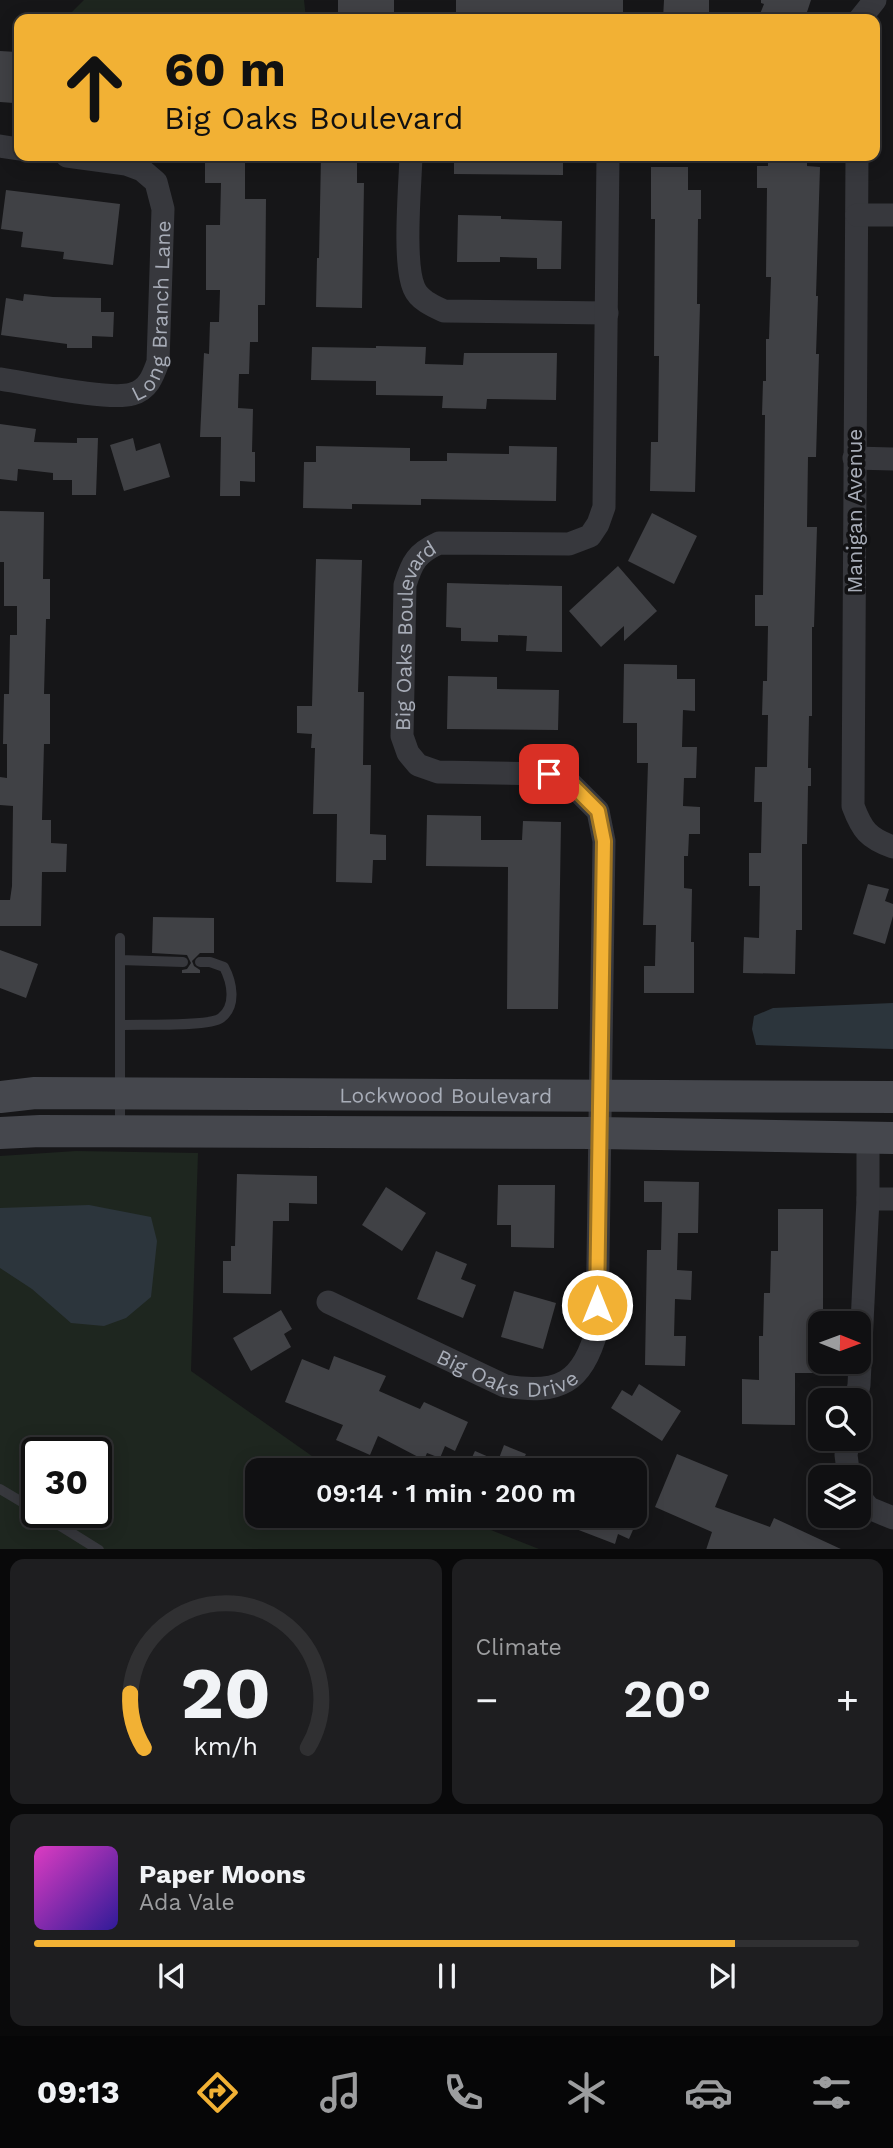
<!DOCTYPE html>
<meta charset="utf-8">
<style>
body{margin:0;font-family:"Work Sans",sans-serif;background:#1e1e20;color:#f1f3f6;height:100vh;display:flex;flex-direction:column;font-size:26px;white-space:nowrap}
*{box-sizing:border-box;margin:0}
p{font-size:23px;color:#9c9d9f}
.icon{flex:none;width:38px;height:38px;fill:none;stroke:currentColor;stroke-width:2;stroke-linecap:round;stroke-linejoin:round}
.map{position:relative;height:1549px;overflow:hidden}
.details{display:flex;flex-direction:column;gap:10px;padding:10px;background:#09090a;flex:1}
.details>*{flex:none}
.hud{position:absolute;left:14px;top:14px;width:866px;height:147px;border-radius:14px;box-shadow:0 4px 18px #0003,0 0 0 2px #303032;background:#f2b134;color:#111;overflow:hidden}
.needle{width:46px;rotate:91deg}
.tools{position:absolute;left:808px;top:1311px;display:grid;gap:14px}
.tools a{display:grid;place-items:center;width:63px;height:63px;border-radius:14px;background:#101012;box-shadow:0 4px 18px #0003,0 0 0 2px #303032;font-size:35px}
.speed{position:absolute;left:21px;top:1437px;display:flex;gap:14px;font-size:35px;font-weight:700;text-align:center}
.speed>*{display:grid;place-content:center;width:91px;height:91px;border-radius:50%;background:#101012;box-shadow:0 4px 18px #0003,0 0 0 2px #303032;line-height:1}
.speed .limit{border:4px solid #111;border-radius:10px;background:#fff;color:#111}
.pin{position:absolute;display:grid;place-items:center;width:60px;height:60px;color:#fff;margin:-30px;border-radius:14px;box-shadow:0 4px 10px #0006}
.me{position:absolute;width:77px;margin:-38px;rotate:0deg;stroke-linejoin:round;filter:drop-shadow(0 0 5px #0008)}
.turn{display:flex;align-items:center;gap:24px;height:147px;padding:0 35px;font-size:32px}
.turn .icon{width:91px;height:91px;stroke-width:2.5}
.turn b{display:block;font-size:49px;line-height:60px}
.big{font-size:52px;font-weight:600;line-height:1.1}
.details .card{flex:1;display:flex;flex-direction:column;justify-content:center;gap:10px;min-width:0;padding:0 24px;border-radius:14px;background:#1e1e20}
.details .dial{align-items:center;gap:0}
.dial svg{height:182px;overflow:visible;fill:none;stroke:#303032;stroke-width:7;stroke-linecap:round;text-anchor:middle}
.dial text{fill:#f1f3f6;stroke:none}
.song{display:flex;align-items:center;gap:21px}
.cover{width:84px;height:84px;border-radius:10px;background:linear-gradient(135deg,hsl(310 70% 55%),hsl(250 70% 35%))}
.played{height:7px;border-radius:4px;background:linear-gradient(90deg,#f2b134 85%,#303032 85%)}
.keys{display:flex;justify-content:space-around;direction:ltr}
.heat{display:flex;justify-content:space-between;align-items:center;font-size:38px;direction:ltr}
.details .tiles{flex:1;display:grid;gap:10px;grid-template-columns:1fr 1fr}
.card:last-child{grid-column:span 2}
.trip{position:absolute;left:245px;top:1458px;width:402px;height:70px;border-radius:14px;background:#101012;box-shadow:0 4px 18px #0003,0 0 0 2px #303032;font-weight:600;line-height:70px;text-align:center}
.dock{display:flex;height:112px;justify-content:space-around;align-items:center;background:#060607;color:#9c9d9f}
.dock .icon{width:49px;height:49px}
.dock .selected{color:#f2b134}
.dock b{font-size:32px;color:#f1f3f6}
.map>svg:first-child{display:block}
.green{fill:#1e261f;fill-rule:evenodd}
.water{fill:#2c353c}
.building{fill:#404145}
.lines{fill:none;stroke-linecap:round;stroke-linejoin:round}
.service{stroke:#37383d;stroke-width:10}
.minor{stroke:#37383d;stroke-width:23}
.secondary{stroke:#45474d;stroke-width:32}
.route-casing{stroke:#9d7322;stroke-width:18}
.route{stroke:#f2b134;stroke-width:12}
.labels{text-anchor:middle;dominant-baseline:central;stroke-width:7;stroke-linejoin:round;paint-order:stroke}
.street-label{font-size:21px;fill:#a8adb8;stroke:#111113}
</style>
<div class="map">
<svg width="893" height="1550" viewBox="0 0 893 1550">
<rect width="100%" height="100%" fill="#161618"/>
<!-- green -->
<path class="green" d="M84,0H304L306,19H65Z
M76,1151L198,1153L191,1371L319,1461L342,1470H257V1516H455L539,1549L0,1550V1156ZM37,1452H96V1512H37Z"/>
<!-- water -->
<path class="water" d="M893,1003V1049L756,1045L752,1029L754,1016L773,1008Z
M89,1205L151,1217L157,1241L151,1297L126,1318L104,1326L71,1323L32,1289L0,1268V1208Z"/>
<!-- building -->
<path class="building" d="M338,0H394V19H338Z
M456,0H623V19H456Z
M664,0H709V19H663Z
M761,0H811L805,18L797,15L795,19H758L764,4L761,3Z
M0,51L17,52L14,103L0,102Z
M205,156H245V199H266L265,305H258V342H250L249,374H239L238,408L253,409L252,452H255V482L240,481V496H220L221,437H200L204,353L209,354L210,322H219L220,290H206V225H220L221,183H205Z
M321,156H357V183H364L362,308L316,307L317,258H319Z
M454,156H563V175L454,174Z
M768,156H807V166L820,167L816,296H818L816,354H819L816,457H808L807,527H817L814,627H812V716H809L808,768H811V786H808L807,844H802V930H796L795,974L743,973L744,937L759,938L760,886H749V853H761L762,802H754L755,767H767L768,715H762L763,681H767L768,626H755V595H763L765,415H762L763,381H766V339H769L771,277H766L767,188H757V166H768Z
M651,167H688V190H701V219H698L697,304H700L695,492L650,491L651,442H658L659,356H654L655,219H651Z
M6,190L120,204L113,265L63,259L64,252L21,247L23,232L1,229Z
M458,215L501,216V219L562,221L561,269H537V258L500,257V262H457Z
M24,294L53,297L101,298V312H114L113,337L92,336V348H67V344L1,335L6,298L23,301Z
M376,346L426,347L425,364L463,365L464,353H557L556,400L487,399L486,409L442,408L443,396L376,395V381L311,380L312,347L376,348Z
M0,424L36,429L34,442L77,443V438H98L96,495H72V480H53V473L18,469L17,481L0,479Z
M133,438L136,451L160,443L170,477L124,491L110,445Z
M316,446L410,448V461H447V453L509,454V446L557,447L556,501L421,499V505L352,504V509L303,508L304,462H316Z
M0,511L44,512L43,579H50V619H46L44,694H50V744H44L42,820H51V843L67,844L66,872H42L41,926H0V900H10L12,886L13,806L0,805V777L7,778V744H3L4,694H9L10,635H17V606H4V562H0Z
M652,513L697,536L674,584L628,561Z
M316,559L362,560L358,692H364L363,765H371L370,834L386,835V860H373L372,883L336,882L337,814H313L315,748H311L312,734L297,733V706H312Z
M618,566L657,611L624,641V626L601,647L569,611Z
M447,583L562,586V652L526,651L527,636L498,635V642L461,641V628L446,627Z
M624,664L677,665V679H695V711L683,710L682,747H697L696,778H684L683,806L700,807V834H689L688,856H684V888L692,889L691,942H694V993H644V966H655L656,925H643L648,763H637V723H623Z
M448,676L497,677V689L559,690L558,730L447,729Z
M427,815L481,816V840H522L523,821L561,822L558,1009H507L508,867L426,866Z
M868,884L889,889L885,901L893,904V916L885,944L853,934Z
M153,917L214,918V953H200L192,961L194,966L200,970V973H182V970L187,969L191,963L187,955L152,953Z
M0,950L38,964L26,998L0,988Z
M237,1174L317,1176V1204L289,1203V1221H273L271,1294L223,1293V1261H231V1246H235Z
M644,1181L699,1182L698,1233H678L677,1270L692,1271L691,1300L675,1299L674,1336H686L685,1366L645,1365L647,1250H661L662,1202H644Z
M498,1185H555L554,1248L511,1247V1225H497Z
M386,1187L426,1213L402,1251L362,1225Z
M778,1209H823V1323H821V1330H819L818,1373H795V1425L742,1424V1379L759,1380V1336H763L764,1293H770L771,1251H778Z
M436,1251L467,1264L461,1279L476,1285L463,1318L417,1299Z
M514,1291L556,1303L543,1349L501,1337Z
M281,1310L292,1329L284,1334L291,1347L251,1371L233,1338Z
M334,1356L386,1376L379,1391L420,1409L424,1402L468,1422L455,1451L445,1446L440,1458L427,1453L424,1460L378,1436L370,1455L336,1440L343,1425L285,1402L302,1359L329,1370Z
M639,1384L681,1411L662,1441L611,1408L622,1390L632,1396Z
M504,1445L526,1454L524,1458L551,1470H466L475,1451L498,1461Z
M677,1454L728,1475L715,1507L770,1527L774,1518L843,1550H706L712,1532L655,1507Z
M552,1516H639L629,1539L618,1534L615,1544L576,1529L577,1527Z"/>
<g class="lines">
<!-- service -->
<path class="service" d="M120,938V1128
M120,960L183,962
M120,1025C139,1024 209,1027 221,1018C237,1006 232,982 224,967L210,962H200
M0,1489L37,1511
M38,1512L99,1550"/>
<!-- minor -->
<g class="minor">
<path d="M860,19L875,0"/>
<path d="M0,146L19,149"/>
<path d="M411,156C410,187 403,263 414,288C419,300 433,306 444,311L607,313"/>
<path d="M857,156L853,806C862,830 868,838 893,847"/>
<path d="M857,215H893"/>
<path id="s1" d="M0,379C28,383 109,401 132,394C148,390 153,376 158,362L163,209L156,182L142,170L126,164L67,156"/>
<path d="M854,458L893,459"/>
<path d="M868,1199H893"/>
<path id="s2" d="M328,1302L505,1386C559,1395 583,1383 597,1329L604,841L598,811L568,781L549,774L438,772L418,765L408,753L402,736L405,585C412,562 417,553 439,543L569,544L590,536L598,524L604,507L608,156"/>
<path d="M856,1400L859,1385L868,1199V1138"/>
<path d="M849,1477L846,1455L849,1438"/>
<path d="M859,1496L869,1508L893,1518"/>
</g>
<!-- secondary -->
<g class="secondary">
<path id="s3" d="M0,1097L35,1093L893,1097"/>
<path d="M0,1133L40,1131L598,1133L893,1138"/>
</g>
</g>
<g class="lines">
<!-- route casing -->
<g class="route-casing">
<path id="route" d="M549,774L568,781L598,811L604,841L597,1305"/>
</g>
<!-- route -->
<use href="#route" class="route"/>
</g>
<g class="labels">
<!-- street labels -->
<g class="street-label">
<text stroke="none"><textPath href="#s1" startOffset="226">Long Branch Lane</textPath></text>
<text transform="translate(854 511) rotate(-90)">Manigan Avenue</text>
<text stroke="none"><textPath href="#s2" startOffset="1171">Big Oaks Boulevard</textPath></text>
<text stroke="none"><textPath href="#s3" startOffset="446">Lockwood Boulevard</textPath></text>
<text stroke="none"><textPath href="#s2" startOffset="196">Big Oaks Drive</textPath></text>
</g>
</g>
</svg>
<div class="tools">
<a><svg class="needle" viewBox="-14 -14 28 28"><path d="M0-13l5 13h-10z" fill="#e53935"/><path d="M0 13l5-13h-10z" fill="#9c9d9f"/></svg></a>
<a><svg class="icon" aria-label="search" viewBox="0 0 24 24"><circle cx="10" cy="10" r="6"/><path d="M15 15l6 6"/></svg></a>
<a><svg class="icon" aria-label="layers" viewBox="0 0 24 24"><path d="M12 4l9 5-9 5-9-5zM3 14l9 5 9-5"/></svg></a>
</div>
<div class="speed"><div class="limit">30</div></div>
<div class="pin" style="left:549px;top:774px;background:#d93025"><svg class="icon" aria-label="arrive" viewBox="0 0 24 24"><path d="M6 21V4h12l-3 4 3 4H6"/></svg></div>
<svg class="me" style="left:597px;top:1305px" viewBox="-20 -20 40 40"><circle r="17" fill="#f2b134" stroke="#fff" stroke-width="3"/><path d="M0-11L8 9 0 5-8 9z" fill="#fff"/></svg>
<div class="trip">09:14 · 1 min · 200 m</div>
<div class="hud">
<div class="turn"><svg class="icon" aria-label="ahead" viewBox="0 0 24 24"><path d="M12 20V5M6 11l6-6 6 6"/></svg><div><b>60 m</b>Big Oaks Boulevard</div></div>
</div>
</div>
<section class="details">
<div class="tiles">
<div class="card dial"><svg viewBox="0 0 100 80">
<path d="M14 69A42 42 0 1 1 86 69"/>
<path d="M14 69A42 42 0 0 1 8 45" stroke="#f2b134"/>
<text x="50" y="56" font-size="32" font-weight="700">20</text>
<text x="50" y="72" font-size="11">km/h</text>
</svg></div>
<div class="card"><p>Climate</p>
<div class="heat"><a>−</a><b class="big">20°</b><a>+</a></div>
</div>
<div class="card">
<div class="song"><i class="cover"></i><div><b>Paper Moons</b><p>Ada Vale</p></div></div>
<div class="played"></div>
<div class="keys"><svg class="icon" aria-label="previous" viewBox="0 0 24 24"><path d="M18 5L8 12l10 7zM5 5v14"/></svg><svg class="icon" aria-label="pause" viewBox="0 0 24 24"><path d="M8 5v14M16 5v14"/></svg><svg class="icon" aria-label="next" viewBox="0 0 24 24"><path d="M6 5l10 7-10 7zM19 5v14"/></svg></div>
</div>
</div>
</section>
<nav class="dock">
<b>09:13</b>
<svg class="icon selected" aria-label="directions" viewBox="0 0 24 24"><path d="M12 3l9 9-9 9-9-9zM9 14v-3h6M13 9l2 2-2 2"/></svg>
<svg class="icon" aria-label="music" viewBox="0 0 24 24"><path d="M9 18V5l10-2v13"/><circle cx="6" cy="18" r="3"/><circle cx="16" cy="16" r="3"/></svg>
<svg class="icon" aria-label="phone" viewBox="0 0 24 24"><path d="M5 4h4l2 5-3 2q2 4 5 5l2-3 5 2v4C11 20 4 13 5 4z"/></svg>
<svg class="icon" aria-label="climate" viewBox="0 0 24 24"><path d="M12 3v18M4 7l16 10M4 17L20 7"/></svg>
<svg class="icon" aria-label="car" viewBox="0 0 24 24"><path d="M5 17H2v-5l4-1 3-4h7l3 4 3 1v5h-3M9 17h6M6 11h13"/><circle cx="7" cy="17" r="2"/><circle cx="17" cy="17" r="2"/></svg>
<svg class="icon" aria-label="filters" viewBox="0 0 24 24"><path d="M4 7h16M4 17h16"/><circle cx="9" cy="7" r="2"/><circle cx="15" cy="17" r="2"/></svg>
</nav>
